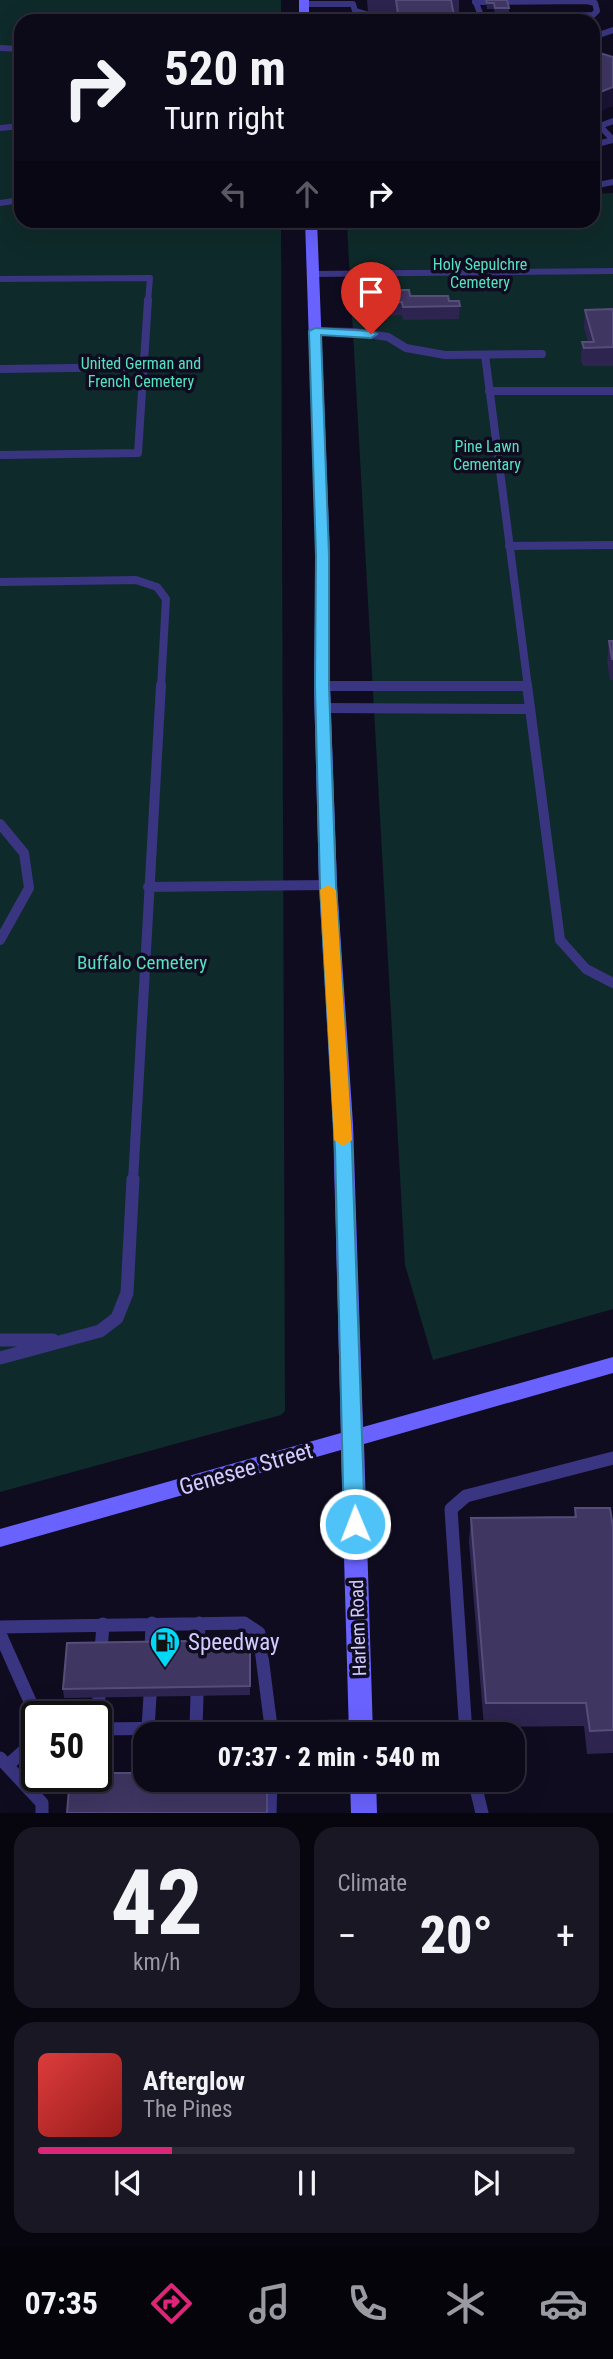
<!DOCTYPE html>
<meta charset="utf-8">
<style>
body{margin:0;font-family:"Roboto Condensed",sans-serif;background:#1a1725;color:#f1f3f6;height:100vh;display:flex;flex-direction:column;font-size:26px;white-space:nowrap}
*{box-sizing:border-box;margin:0}
p{font-size:23px;color:#9a9aa2}
.icon{flex:none;width:38px;height:38px;fill:none;stroke:currentColor;stroke-width:2;stroke-linecap:round;stroke-linejoin:round}
.map{position:relative;height:1813px;overflow:hidden}
.sheet{display:flex;flex-direction:column;gap:14px;padding:14px;background:#07050d;flex:1}
.sheet>*{flex:none}
.top-card{position:absolute;left:14px;top:14px;width:586px;height:214px;border-radius:21px;box-shadow:0 7px 28px #0002,0 0 0 2px #2c2a37;background:#0c0918;color:#f1f3f6;overflow:hidden}
.speed{position:absolute;left:21px;top:1701px;display:flex;gap:14px;font-size:35px;font-weight:700;text-align:center}
.speed>*{display:grid;place-content:center;width:91px;height:91px;border-radius:50%;background:#0c0918;box-shadow:0 7px 28px #0002,0 0 0 2px #2c2a37;line-height:1}
.speed .limit{border:4px solid #111;border-radius:10px;background:#fff;color:#111}
.pin{position:absolute;display:grid;place-items:center;width:60px;height:60px;color:#fff;margin:-72px -30px;border-radius:50% 50% 50% 0;rotate:-45deg;box-shadow:0 0 7px #0007}
.pin .icon{rotate:45deg}
.me{position:absolute;width:77px;margin:-38px;rotate:359deg;stroke-linejoin:round;filter:drop-shadow(0 0 5px #0008)}
.turn{display:flex;align-items:center;gap:24px;height:147px;padding:0 35px;font-size:32px}
.turn .icon{width:91px;height:91px;stroke-width:2.5}
.turn b{display:block;font-size:49px;line-height:60px}
.lanes{display:flex;align-items:center;height:66px;padding:0 35px;background:#0003;justify-content:center;gap:35px;direction:ltr}
.lanes .off{opacity:.35}
.big{font-size:52px;font-weight:800;line-height:1.1}
.sheet .card{flex:1;display:flex;flex-direction:column;justify-content:center;gap:10px;min-width:0;padding:0 24px;border-radius:21px;background:#1a1725}
.sheet .dial{align-items:center;gap:0}
.dial b{font-size:91px;line-height:1}
.song{display:flex;align-items:center;gap:21px}
.cover{width:84px;height:84px;border-radius:10px;background:linear-gradient(135deg,hsl(0 70% 55%),hsl(0 70% 35%))}
.played{height:7px;border-radius:4px;background:linear-gradient(90deg,#db2777 25%,#2c2a37 25%)}
.keys{display:flex;justify-content:space-around;direction:ltr}
.heat{display:flex;justify-content:space-between;align-items:center;font-size:38px;direction:ltr}
.sheet .tiles{flex:1;display:grid;gap:14px;grid-template-columns:1fr 1fr}
.card:last-child{grid-column:span 2}
.trip{position:absolute;left:133px;top:1722px;width:392px;height:70px;border-radius:21px;background:#0c0918;box-shadow:0 7px 28px #0002,0 0 0 2px #2c2a37;font-weight:800;line-height:70px;text-align:center}
.dock{display:flex;height:112px;justify-content:space-around;align-items:center;background:#05040a;color:#9a9aa2}
.dock .icon{width:49px;height:49px}
.dock .on{color:#db2777}
.dock b{font-size:32px;color:#f1f3f6}
.map>svg:first-child{display:block}
.green{fill:#0f2a2a}
.lines{fill:none;stroke-linecap:round;stroke-linejoin:round}
.lane-far3{stroke:#3a3581;stroke-width:6}
.lane-far2{stroke:#3a3581;stroke-width:8}
.lane-far1{stroke:#3a3581;stroke-width:10}
.lane{stroke:#3a3581;stroke-width:13}
.secondary{fill:#6a62ff;fill-rule:evenodd}
.wall{fill:#2d244f}
.shaded-wall{fill:#1a1334}
.building{fill:#3f3662;stroke:#564d7b;stroke-width:2}
.route{fill:#4fc3f7;stroke:#337fa1;stroke-width:2}
.slow{fill:#f59e0b}
.labels{text-anchor:middle;dominant-baseline:central;stroke-width:7;stroke-linejoin:round;paint-order:stroke}
.far-park-label{font-size:16px;fill:#54e2c2;stroke:#100c20}
.park-label{font-size:19px;fill:#54e2c2;stroke:#100c20}
.street-label{font-size:19px;fill:#d2cbff;stroke:#100c20}
.near-street-label{font-size:23px;fill:#d2cbff;stroke:#100c20}
.near-poi-label{font-size:23px;fill:#d2cbff;stroke:#100c20;text-anchor:start}
</style>
<div class="map">
<svg width="613" height="1813" viewBox="0 0 613 1813">
<rect width="100%" height="100%" fill="#100c20"/>
<!-- green -->
<path class="green" d="M0,0H281V21H21V220L281,221L285,1411L281,1415L0,1492Z
M613,193V1309L433,1360L405,1265L347,225L593,220V194Z"/>
<g class="lines">
<!-- lane-far3 -->
<path class="lane-far3" d="M475,0L483,21
M475,2L587,1L595,3L597,11L593,15L539,16L527,21
M304,4H353L355,11L372,16L382,13
M593,37L613,30
M0,48L21,49
M613,121L600,126L613,140
M0,128L21,126
M593,145L613,140
M593,186L613,182
M0,203L21,200
M313,274L613,271
M0,279L150,278L148,302"/>
<!-- lane-far2 -->
<path class="lane-far2" d="M315,331L355,332L388,337L406,348L445,355L542,354
M485,355L528,687
M0,369L145,367
M489,391H613
M0,455L138,453L148,300
M509,546L613,545
M0,582L136,580L157,587L166,599L161,687
M322,686H527"/>
<!-- lane-far1 -->
<path class="lane-far1" d="M527,685L560,940L586,969L613,983
M322,686H527
M323,708L530,709
M0,824L24,853L29,888L0,940
M148,887L328,885
M133,1181L161,685"/>
<!-- lane -->
<path class="lane" d="M0,1340H53
M0,1358L100,1331L117,1318L127,1293L133,1179
M0,1627L244,1623L259,1633L271,1727L361,1726
M0,1634L37,1717
M151,1650L152,1623
M198,1650L199,1623
M101,1651L103,1624
M148,1728L150,1696
M196,1728L197,1696
M96,1729L271,1727V1732
M96,1729L99,1697
M466,1734L451,1509L466,1496L613,1458
M0,1758L42,1803V1813
M8,1765L37,1739
M474,1780L482,1813
M270,1813L271,1780"/>
<!-- secondary -->
<path class="secondary" d="M299,0H309V21H299Z
M305,220H317L330,556V686L337,885L353,1124L363,1427L613,1357V1373L364,1444L373,1734H349L341,1450L0,1547V1529L341,1433L333,1124L319,885L314,686L316,556Z
M350,1780H376L377,1813H351Z"/>
</g>
<!-- wall -->
<path class="wall" d="M367,0H459V12H453L455,21H397L396,12H368Z
M486,0L509,8V13H495L494,9H487Z
M379,290L410,296L449,301L460,306L459,319L403,320L402,315L381,316L379,303Z
M613,309V366H583L581,361L582,342H588L584,328L585,310Z
M609,641H613V680H610L607,661Z
M575,1508L613,1527V1753L587,1754L584,1726L484,1727L469,1541L471,1518L574,1517Z
M250,1640V1695L64,1698L63,1689Z"/>
<!-- shaded-wall -->
<path class="shaded-wall" d="M613,87V106L593,114V95Z"/>
<!-- building -->
<path class="building" d="M396,0H451L455,21H399Z
M486,0H507L509,8H495L494,3H487Z
M593,51L613,57V87L593,95Z
M379,290H409L410,296H448L449,301H459L460,306L403,307L402,302L381,303Z
M613,309V347L584,348L582,342H594L585,310Z
M609,641H613V659H612Z
M575,1508H610L613,1527V1730L590,1731L586,1703H486L471,1518L576,1517Z
M250,1640V1686L63,1689L67,1643Z
M96,1773H145V1780H267V1813H67L70,1776H96Z"/>
<!-- route -->
<path class="route" d="M315,328L371,331L377,334L371,338L321,335L329,556V686L336,886L352,1148L365,1524L362,1530L355,1532L347,1530L344,1524L335,1148L320,886L315,686L316,556L309,331Z"/>
<!-- slow -->
<path class="slow" d="M328,885L336,890L352,1140L343,1146L334,1140L320,890Z"/>
<!-- icons -->
<defs>
<g id="fuel-pin" transform="scale(1.575)"><path d="M0 17L-7.5 6A9.5 9.5 0 1 1 7.5 6Z" fill="#00d8f6" stroke="#100c20"/><path d="M-5.5-6h7V0h2V4h1.3V-2.5L3-4.5l.8-.8L6-3V5H2.5V1h-1V6h-7ZM-4.2-4.7v3.2H.2V-4.7Z" fill="#111"/></g>
</defs>
<g fill-rule="evenodd">
<use href="#fuel-pin" x="165" y="1642"/>
</g>
<g class="labels">
<!-- far-park labels -->
<g class="far-park-label">
<text x="480" y="264">Holy Sepulchre<tspan x="480" dy="18">Cemetery</tspan></text>
<text x="141" y="363">United German and<tspan x="141" dy="18">French Cemetery</tspan></text>
<text x="487" y="446">Pine Lawn<tspan x="487" dy="18">Cementary</tspan></text>
</g>
<!-- park labels -->
<g class="park-label">
<text x="142" y="962">Buffalo Cemetery</text>
</g>
<!-- street labels -->
<g class="street-label">
<text transform="translate(358 1628) rotate(-92)">Harlem Road</text>
</g>
<!-- near-street labels -->
<g class="near-street-label">
<text transform="translate(246 1469) rotate(-16)">Genesee Street</text>
</g>
<!-- near-poi labels -->
<g class="near-poi-label">
<text x="188" y="1642">Speedway</text>
</g>
</g>
</svg>
<div class="speed"><div class="limit">50</div></div>
<div class="pin" style="left:371px;top:334px;background:#d93025"><svg class="icon" aria-label="arrive" viewBox="0 0 24 24"><path d="M6 21V4h12l-3 4 3 4H6"/></svg></div>
<svg class="me" style="left:355px;top:1524px" viewBox="-20 -20 40 40"><circle r="17" fill="#4fc3f7" stroke="#fff" stroke-width="3"/><path d="M0-11L8 9 0 5-8 9z" fill="#fff"/></svg>
<div class="trip">07:37 · 2 min · 540 m</div>
<div class="top-card">
<div class="turn"><svg class="icon" aria-label="right" viewBox="0 0 24 24"><path d="M7 20v-9h11M14 6l5 5-5 5"/></svg><div><b>520 m</b>Turn right</div></div>
<div class="lanes"><svg class="icon off" aria-label="left" viewBox="0 0 24 24"><path d="M17 20v-9H6M10 6l-5 5 5 5"/></svg><svg class="icon off" aria-label="ahead" viewBox="0 0 24 24"><path d="M12 20V5M6 11l6-6 6 6"/></svg><svg class="icon" aria-label="right" viewBox="0 0 24 24"><path d="M7 20v-9h11M14 6l5 5-5 5"/></svg></div>
</div>
</div>
<section class="sheet">
<div class="tiles">
<div class="card dial"><b>42</b><p>km/h</p></div>
<div class="card"><p>Climate</p>
<div class="heat"><a>−</a><b class="big">20°</b><a>+</a></div>
</div>
<div class="card">
<div class="song"><i class="cover"></i><div><b>Afterglow</b><p>The Pines</p></div></div>
<div class="played"></div>
<div class="keys"><svg class="icon" aria-label="previous" viewBox="0 0 24 24"><path d="M18 5L8 12l10 7zM5 5v14"/></svg><svg class="icon" aria-label="pause" viewBox="0 0 24 24"><path d="M8 5v14M16 5v14"/></svg><svg class="icon" aria-label="next" viewBox="0 0 24 24"><path d="M6 5l10 7-10 7zM19 5v14"/></svg></div>
</div>
</div>
</section>
<nav class="dock">
<b>07:35</b>
<svg class="icon on" aria-label="directions" viewBox="0 0 24 24"><path d="M12 3l9 9-9 9-9-9zM9 14v-3h6M13 9l2 2-2 2"/></svg>
<svg class="icon" aria-label="music" viewBox="0 0 24 24"><path d="M9 18V5l10-2v13"/><circle cx="6" cy="18" r="3"/><circle cx="16" cy="16" r="3"/></svg>
<svg class="icon" aria-label="phone" viewBox="0 0 24 24"><path d="M5 4h4l2 5-3 2q2 4 5 5l2-3 5 2v4C11 20 4 13 5 4z"/></svg>
<svg class="icon" aria-label="climate" viewBox="0 0 24 24"><path d="M12 3v18M4 7l16 10M4 17L20 7"/></svg>
<svg class="icon" aria-label="car" viewBox="0 0 24 24"><path d="M5 17H2v-5l4-1 3-4h7l3 4 3 1v5h-3M9 17h6M6 11h13"/><circle cx="7" cy="17" r="2"/><circle cx="17" cy="17" r="2"/></svg>
</nav>
